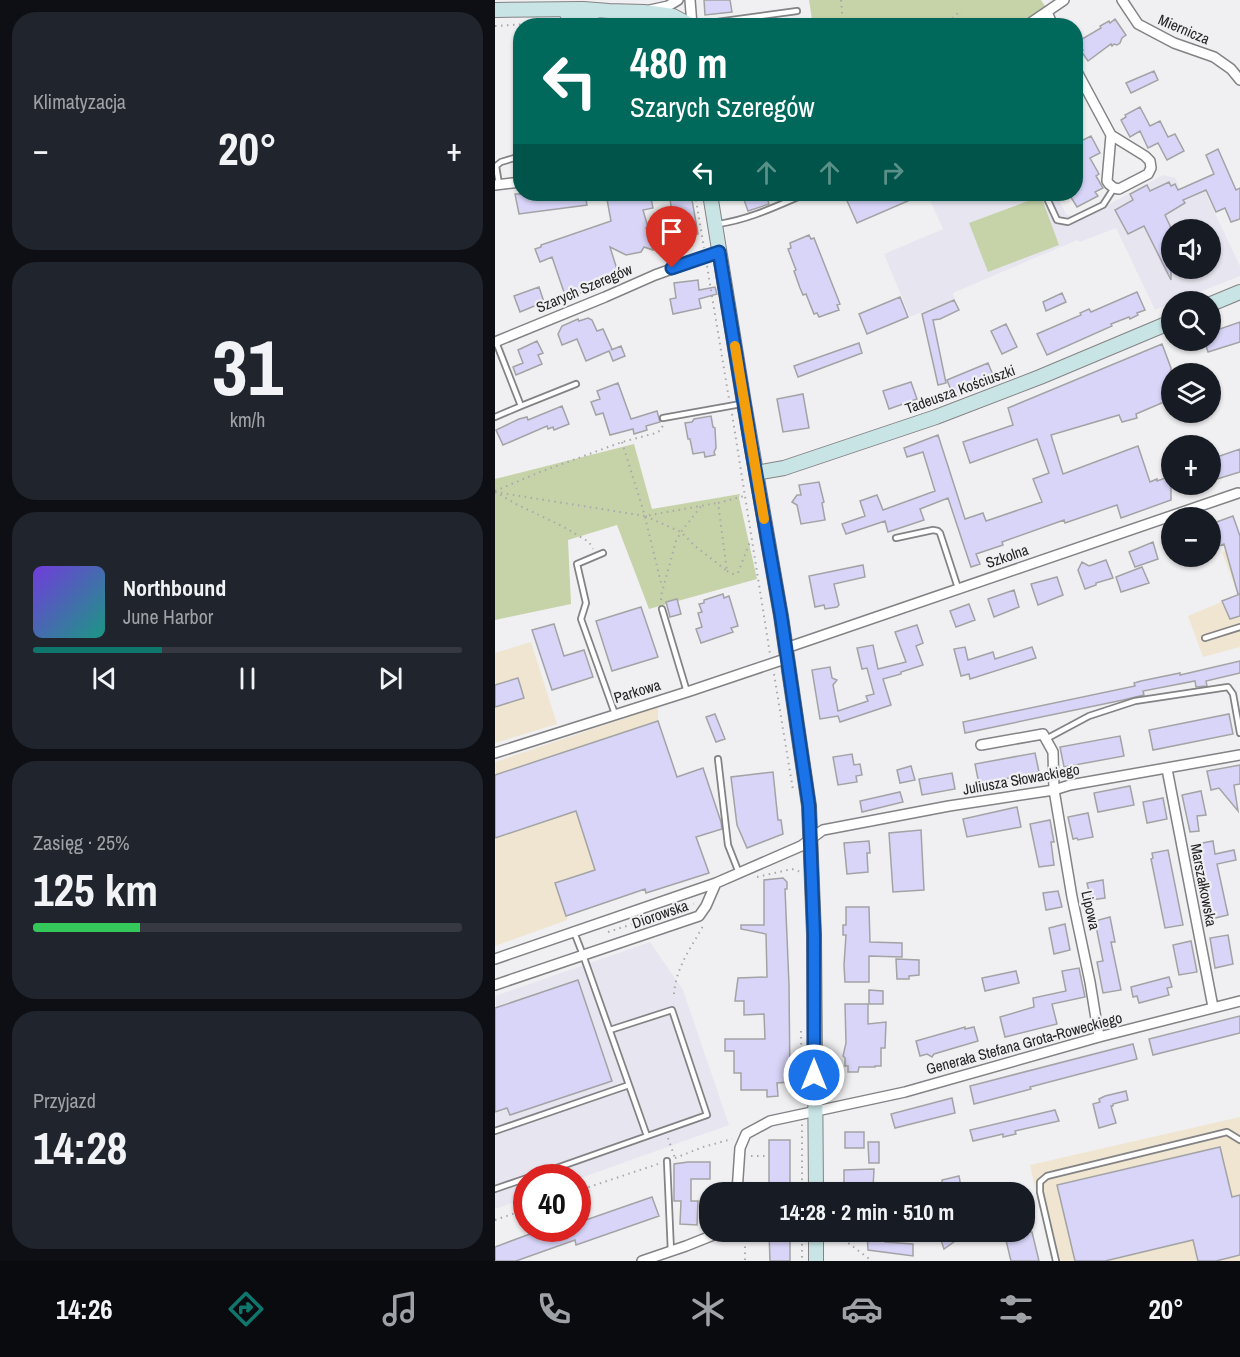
<!DOCTYPE html>
<html lang="pl">
<meta charset="utf-8">
<style>
body{margin:0;font-family:"Archivo Narrow",sans-serif;background:#20242c;color:#f1f3f6;height:100vh;display:flex;flex-direction:column;font-size:22px;white-space:nowrap}
*{box-sizing:border-box;margin:0}
p{font-size:20px;color:#9ea1a6}
.icon{flex:none;width:33px;height:33px;fill:none;stroke:currentColor;stroke-width:2;stroke-linecap:round;stroke-linejoin:round}
.map{position:relative;flex:1;overflow:hidden}
.side{display:flex;flex-direction:column;gap:12px;padding:12px;background:#0d0f14;width:495px}
.side>*{flex:none}
.top-card{position:absolute;left:18px;top:18px;width:570px;height:183px;border-radius:24px;box-shadow:0 2px 4px #0004;background:#00695c;color:#fff;overflow:hidden}
.tools{position:absolute;left:666px;top:219px;display:grid;gap:12px}
.tools a{display:grid;place-items:center;width:60px;height:60px;border-radius:50%;background:#171b24;box-shadow:0 2px 4px #0004;font-size:30px}
.speed{position:absolute;left:18px;top:1164px;display:flex;gap:12px;font-size:30px;font-weight:700;text-align:center}
.speed>*{display:grid;place-content:center;width:78px;height:78px;border-radius:50%;background:#171b24;box-shadow:0 2px 4px #0004;line-height:1}
.speed .limit{border:9px solid #d22;background:#fff;color:#111}
.pin{position:absolute;display:grid;place-items:center;width:51px;height:51px;color:#fff;margin:-62px -26px;border-radius:50% 50% 50% 0;rotate:-45deg;box-shadow:0 0 6px #0007}
.pin .icon{rotate:45deg}
.me{position:absolute;width:66px;margin:-33px;rotate:0deg;stroke-linejoin:round;filter:drop-shadow(0 0 4px #0008)}
.turn{display:flex;align-items:center;gap:21px;height:126px;padding:0 18px;font-size:27px}
.turn .icon{width:78px;height:78px;stroke-width:2.5}
.turn b{display:block;font-size:42px;line-height:51px}
.lanes{display:flex;align-items:center;height:57px;padding:0 18px;background:#0003;justify-content:center;gap:30px;direction:ltr}
.lanes .off{opacity:.35}
.big{font-size:45px;font-weight:800;line-height:1.1}
.side .card{flex:1;display:flex;flex-direction:column;justify-content:center;gap:9px;min-width:0;padding:0 21px;border-radius:24px;background:#20242c}
.side .dial{align-items:center;gap:0}
.dial b{font-size:78px;line-height:1}
.song{display:flex;align-items:center;gap:18px}
.cover{width:72px;height:72px;border-radius:9px;background:linear-gradient(135deg,hsl(260 70% 55%),hsl(170 70% 35%))}
.played{height:6px;border-radius:3px;background:linear-gradient(90deg,#0f766e 30%,#363941 30%)}
.keys{display:flex;justify-content:space-around;direction:ltr}
.heat{display:flex;justify-content:space-between;align-items:center;font-size:33px;direction:ltr}
.charge{height:9px;border-radius:4px;background:linear-gradient(90deg,#34c759 25%,#363941 0)}
.trip{position:absolute;left:204px;top:1182px;width:336px;height:60px;border-radius:24px;background:#171b24;box-shadow:0 2px 4px #0004;font-weight:800;line-height:60px;text-align:center}
.menu{display:flex;height:96px;justify-content:space-around;align-items:center;background:#090b0e;color:#9ea1a6}
.menu .icon{width:42px;height:42px}
.menu .selected{color:#0f766e}
.menu b{font-size:27px;color:#f1f3f6}
main{display:flex;flex:1;min-height:0}
.map>svg:first-child{display:block}
.built{fill:#e7e6f0;fill-rule:evenodd}
.industrial{fill:#efe5d0}
.green{fill:#c6d3a9}
.building{fill:#d8d5f8;stroke:#a3a3a5;stroke-width:1.5}
.lines{fill:none;stroke-linecap:round;stroke-linejoin:round}
.lane-casing{stroke:#838385;stroke-width:8}
.street-casing{stroke:#838385;stroke-width:12}
.secondary-casing{stroke:#838385;stroke-width:16}
.path{stroke:#a8a8aa;stroke-width:2;stroke-dasharray:1.5 4.5;stroke-linecap:butt}
.lane{stroke:#fff;stroke-width:4.5}
.street{stroke:#fff;stroke-width:9}
.secondary{stroke:#c9e4e5;stroke-width:14}
.route-casing{stroke:#114b97;stroke-width:15}
.route{stroke:#1a73e8;stroke-width:10}
.slow{stroke:#f59e0b;stroke-width:10}
.labels{text-anchor:middle;dominant-baseline:central;stroke-width:4.5;stroke-linejoin:round;paint-order:stroke}
.street-label{font-size:15px;fill:#252526;stroke:#f0f0f2}
</style>
<main>
<section class="side">
<div class="card"><p>Klimatyzacja</p>
<div class="heat"><a>−</a><b class="big">20°</b><a>+</a></div>
</div>
<div class="card dial"><b>31</b><p>km/h</p></div>
<div class="card">
<div class="song"><i class="cover"></i><div><b>Northbound</b><p>June Harbor</p></div></div>
<div class="played"></div>
<div class="keys"><svg class="icon" aria-label="previous" viewBox="0 0 24 24"><path d="M18 5L8 12l10 7zM5 5v14"/></svg><svg class="icon" aria-label="pause" viewBox="0 0 24 24"><path d="M8 5v14M16 5v14"/></svg><svg class="icon" aria-label="next" viewBox="0 0 24 24"><path d="M6 5l10 7-10 7zM19 5v14"/></svg></div>
</div>
<div class="card"><p>Zasięg · 25%</p><b class="big">125 km</b><div class="charge"></div></div>
<div class="card"><p>Przyjazd</p><b class="big">14:28</b></div>
</section>
<div class="map">
<svg width="745" height="1261" viewBox="0 0 745 1261">
<rect width="100%" height="100%" fill="#f0f0f2"/>
<!-- built -->
<path class="built" d="M668,175L680,178L690,199L709,190L745,266V276L682,301L676,302V304L660,310L621,228L585,242L582,240L458,293L460,299L415,317L389,254L448,229L432,194H561L571,214L577,216L607,202L609,207ZM676,230H716V268H676Z
M155,942L188,990L234,1125L83,1179L82,1178H32L31,1198L0,1209V996Z"/>
<!-- industrial -->
<path class="industrial" d="M745,545V647L708,657L693,616L743,595L727,552Z
M36,642L62,724L0,743V653Z
M163,707V721L214,873L151,893L150,889L121,898L120,900L72,916V920L0,946V762Z
M745,1117V1261H557L535,1165Z"/>
<!-- green -->
<path class="green" d="M314,0H546L552,9L515,25L318,26Z
M546,196L564,245L493,272L474,223Z
M139,444L157,509L245,494L244,498L262,579L154,609L122,525L73,540L76,604L0,620V479Z"/>
<!-- building -->
<path class="building" d="M209,0H235L237,12L210,15Z
M620,19L631,35L627,38L625,43L622,45L619,44L617,46L616,44L593,61L586,51L588,50L582,42L606,28L605,26L614,21L615,23Z
M659,71L663,80L636,93L631,83Z
M645,107L655,126L665,121L673,137L680,134L689,151L672,160L663,143L653,148L645,131L635,137L626,120L631,117L630,115Z
M596,136L605,153L595,158L604,174L601,176L608,188L600,192L603,196L582,207L574,194H580V144Z
M723,149L741,190L745,188V219L736,222L730,208L721,212L711,190L688,200L690,203L670,215L676,228V280L649,226L633,234L620,210L638,200L635,194L652,185L655,191L674,182L676,186L680,184L683,190L719,174L711,155Z
M20,194H90L92,205L24,214Z
M111,194H155L158,208L148,210L153,227L151,228L158,250L149,247L146,252L131,255L115,247L125,279L71,298L57,257L45,262L40,249L46,247V245L116,221Z
M174,194H196L203,234L181,238V236L172,237L169,218L178,217Z
M247,194H273L272,198L274,204L253,211Z
M349,194H429L362,223Z
M314,235L316,239L319,238L345,304L342,305L344,310L324,317L322,313L319,314L311,294L308,295L305,288L299,271L301,270L293,249L296,248L295,243Z
M203,280L204,290L220,287L222,294L204,299L206,308L178,314L175,299L181,298L179,283Z
M44,287L49,302L25,312L19,296Z
M642,292L650,310L642,313L643,315L635,319L634,317L616,324L617,326L552,355L542,334L586,315L585,313L594,309L596,312Z
M567,293L571,302L551,311L548,302Z
M405,297L413,317L372,334L364,314Z
M459,300L464,310L445,319L438,320L451,383L443,385L427,314Z
M93,318L97,320L102,331L108,329L117,349L116,350L126,346L130,356L118,361L114,351L91,361L82,339L67,345L63,334L67,326L83,319L84,321Z
M745,322V342L713,352L709,340H716V332Z
M511,324L522,347L507,354L496,331Z
M42,341L48,353L43,355L47,364L21,375L18,367L28,363L23,350Z
M364,343L367,353L303,377L299,366Z
M667,344L676,368V399L641,414L642,418L627,422L624,415L556,435L568,474L643,446L655,482L662,479V481L676,476V500L626,518L622,505L570,523L569,520L507,542L508,545L481,554L485,564L476,567L453,498L425,509L429,520L393,532L390,521L351,534L347,524L370,516L365,501L382,495L388,510L440,491L428,452L412,457L409,448L443,435L470,519L488,513L491,521L547,502L538,479L554,473L542,439L475,463L468,442L518,425L513,408Z
M493,363L500,380L459,398L452,380Z
M416,382L422,399L394,409L388,391Z
M123,383L136,419L162,411L165,422L151,426L152,430L139,434L138,429L115,435L108,413L101,415L96,402L105,399L102,391Z
M308,394L314,428L288,432L282,399Z
M67,406L74,424L59,430L58,427L53,429L52,426L8,445L1,430L24,419L32,417L33,420Z
M216,416L218,427L220,428L221,448L219,452L220,455L210,457L209,452L198,454L195,439H193L190,423L197,422L199,419Z
M745,449V472L722,479L716,459Z
M324,482L329,502L327,503L330,520L306,524L302,505L297,502L302,495H306L304,485Z
M738,516L745,536V594H743L729,544L716,549V524Z
M658,542L663,559L640,567L634,552Z
M611,560L618,578L601,583V585L590,589L583,570L587,562L594,566Z
M368,565L370,577L339,584L344,605L342,607L330,609L329,605L320,607L314,576Z
M647,567L654,583L626,592L621,577Z
M562,577L568,595L543,605L536,584Z
M519,590L524,607L499,617L493,599Z
M228,594L229,598L234,596L243,626L236,628L238,632L206,643L201,629L207,627L203,613L207,612L204,604L209,603V600Z
M745,594V616L735,619L727,601Z
M182,599L186,614L175,617L171,602Z
M474,604L480,620L461,627L455,611Z
M146,607L163,657L117,671L101,621Z
M59,624L69,656L89,650L98,677L57,690L37,630Z
M422,625L428,643L421,646L428,665L406,672V674L388,679L396,705L345,722L343,716L325,719L317,670L335,667L337,678L342,680L338,685L343,711L373,701L371,696L379,694L372,668L367,669L362,648L378,645L383,669L411,662L400,632Z
M470,647L473,660L498,652L500,659L537,647L541,658L475,679L474,674L466,676L459,649Z
M745,661V673L711,681L712,686L701,687L700,681L648,691L649,695L628,700L470,733L468,722L640,686L639,683L646,681L685,673V675Z
M23,678L29,698L0,707V685Z
M220,714L230,739L221,742L211,717Z
M734,714L738,734L658,750L654,730Z
M163,721L182,777L208,768L226,822L227,829L201,837L214,873L151,893L150,889L71,916L60,883L100,870L81,811L0,838V775Z
M625,736L629,756L569,767L565,747Z
M540,753L544,772L484,784L480,764Z
M357,754L359,765L365,764L367,775L361,776L362,782L343,785L338,757Z
M745,765V784L739,785L743,811L724,788L716,790L712,771Z
M416,766L420,780L405,783L402,770Z
M278,772L283,820H286L288,834L252,848L242,825L236,777Z
M457,773L460,789L427,795L424,779Z
M635,786L639,805L603,812L599,793Z
M706,791L711,815L702,816L704,831L695,832L687,795Z
M405,792L408,802L367,812L365,801Z
M668,798L672,819L652,823L648,802Z
M522,807L526,827L472,837L468,819Z
M593,813L598,837L583,840L582,838L578,839L573,817Z
M555,820L559,842H556L559,865L544,867L535,824Z
M426,830L429,890L398,892L394,833Z
M374,841L375,853H372L373,872L352,874L349,843Z
M718,841L720,854L739,850L741,860L722,864L733,915L716,919L702,844Z
M673,850L688,925L670,928L656,859L658,858L657,853Z
M288,878L292,882V889H290L294,985L295,1082L282,1083L283,1096L272,1097V1090H246V1073H239V1051H230V1039H270L269,1014L249,1015V1001H240L243,978L272,977L271,934L246,929V925H269V880Z
M608,880L610,898L596,900L592,883Z
M563,891L567,907L551,910L548,893Z
M351,907H374L375,942L407,943V957L374,956V982H350L349,965L351,935H348V925H351Z
M615,917L620,942H616L626,990L608,993L602,962L608,961L600,921Z
M570,924L575,950L559,954L554,928Z
M733,935L738,964L720,968L715,938Z
M696,941L702,972L684,975L678,945Z
M401,959L424,960V975L414,976V979H402Z
M584,968L590,997L557,1004L562,1024L510,1037L505,1017L539,1007L538,998L571,991L567,971Z
M521,971L524,983L490,991L487,978Z
M674,977L677,987L672,988L674,995L644,1003L642,996L638,997L636,987Z
M83,980L117,1081L15,1115L12,1108L0,1112V1008Z
M374,990L388,991V1004H374Z
M350,1004H373V1024L391,1022L390,1048H386V1066H380V1067H364L363,1072H353V1066H350V1058L348,1056L351,1043Z
M745,1016V1033L658,1055L654,1039Z
M470,1027V1029L479,1027L483,1041L439,1054L437,1057L432,1054L425,1056L421,1041Z
M638,1044L642,1059L535,1087L536,1089L479,1104L475,1086Z
M631,1091L633,1100L618,1104V1106H616L621,1123L604,1128L598,1104L605,1102L604,1099L610,1096Z
M457,1098L460,1113L400,1128L396,1114Z
M560,1110L564,1121L520,1131L521,1134L508,1137V1134L478,1141L475,1130Z
M350,1132H369V1148H350Z
M274,1140H295V1192H274Z
M373,1142H384V1163H374Z
M725,1147L737,1197L745,1195V1255L721,1261H703L698,1240L610,1261H580L562,1185Z
M193,1162H215V1179H196V1201H203L202,1225L185,1224L186,1201H179V1164Z
M379,1169L378,1188H349V1170Z
M464,1176L467,1192H439L437,1185L447,1183V1180Z
M157,1197L164,1216L81,1245L80,1240L21,1261H0V1247L51,1228H82V1223Z
M274,1232H295V1261H275Z
M372,1232H390V1242L418,1244V1256L373,1250Z
M423,1232H463L460,1241L449,1249L445,1237L426,1241Z
M509,1232H537L544,1261H516Z"/>
<g class="lines">
<!-- lane casing -->
<g class="lane-casing">
<path id="lane" d="M200,25L302,11
M4,184L1,166L6,162L26,156
M550,194L562,220L573,222L608,205L619,188
M223,224C253,220 282,206 310,194
M26,406L81,384
M0,417L26,406L1,342
M168,418L246,404
M401,538L438,530L443,531L445,533L463,588
M108,553L82,564L91,603L86,619L120,714
M167,609L192,692
M710,638L745,627
M551,739L594,716L640,701L733,687L738,694L745,733
M223,759L233,845L244,873
M79,932L88,955L152,1136
M0,1131L134,1085
M172,1161L176,1252
M33,1178L212,1115L177,1010L115,1030
M0,1189L32,1178
M561,1261L545,1192V1182L552,1176L732,1132L745,1140"/>
</g>
<!-- street casing -->
<g class="street-casing">
<path id="street" d="M195,0L197,25
M627,0L643,24L679,43L719,57L736,69L745,80
M155,10L173,6L183,0
M552,12L558,26
M531,26L569,0
M580,68L616,135L650,156L655,161L656,168L653,174L624,189L619,188L614,184L612,181L616,135
M0,185L26,182
M0,342L110,297L160,275L224,252
M291,648L743,493
M486,745L548,734L558,752L559,790L577,897L595,982L604,1037
M0,753L195,691L293,658
M672,769L718,1007
M0,959L221,883L306,846L328,830L454,806L559,790L575,785L745,755
M0,985L204,916L211,906L221,883
M242,1192L245,1148L251,1134L275,1121L410,1092L604,1037L745,1001
M147,1261L191,1246L226,1232"/>
</g>
<!-- secondary casing -->
<g class="secondary-casing">
<path id="secondary" d="M0,10L88,9L114,11L149,12L178,16L197,26
M72,14L107,26
M215,194L249,403L286,616L314,806L319,935L321,1192
M716,304L745,292
M261,473L289,468L441,417L545,377L676,322
M321,1232V1261"/>
</g>
<!-- path -->
<path class="path" d="M346,0L348,26
M0,26L34,24L60,26
M448,26L455,21L466,10
M200,194L209,248
M212,266L234,399
M237,414L275,654
M127,442L150,516L186,532L200,546L232,571L223,503L249,496
M0,491L45,472L127,442L161,433L166,430L168,425
M0,492L150,516L222,503
M0,492L21,504L69,527L94,542L98,549
M150,517L167,587
M232,571L238,574L243,573L256,539
M166,600V596L181,541L186,532L207,505
M279,674L298,790
M262,877L297,869L306,872
M113,932L199,904
M179,994C181,967 196,948 208,926
M306,1031L307,1103
M173,1138L180,1158
M256,1156H271
M180,1158L208,1147L237,1139
M82,1191L163,1164
M307,1192V1124
M0,1220L32,1209
M307,1232V1261
M339,1232L377,1261
M250,1260V1232"/>
<!-- lane -->
<use href="#lane" class="lane"/>
<!-- street -->
<use href="#street" class="street"/>
<!-- secondary -->
<use href="#secondary" class="secondary"/>
</g>
<g class="lines">
<!-- route casing -->
<g class="route-casing">
<path id="route" d="M177,268L224,252L256,446L286,616L314,806L319,935V1075"/>
</g>
<!-- route -->
<use href="#route" class="route"/>
<!-- slow -->
<path class="slow" d="M240,346L269,519"/>
</g>
<g class="labels">
<!-- street labels -->
<g class="street-label">
<text transform="translate(689 29) rotate(23)">Miernicza</text>
<text transform="translate(89 288) rotate(-23)">Szarych Szeregów</text>
<text transform="translate(465 389) rotate(-20)">Tadeusza Kościuszki</text>
<text transform="translate(512 556) rotate(-19)">Szkolna</text>
<text transform="translate(142 691) rotate(-17)">Parkowa</text>
<text transform="translate(526 779) rotate(-10)">Juliusza Słowackiego</text>
<text transform="translate(709 885) rotate(79)">Marszałkowska</text>
<text transform="translate(596 910) rotate(77)">Lipowa</text>
<text transform="translate(165 914) rotate(-19)">Diorowska</text>
<text transform="translate(529 1043) rotate(-15)">Generała Stefana Grota-Roweckiego</text>
</g>
</g>
</svg>
<div class="tools">
<a><svg class="icon" aria-label="sound" viewBox="0 0 24 24"><path d="M4 9h4l5-4v14l-5-4H4zM17 9q2 3 0 6"/></svg></a>
<a><svg class="icon" aria-label="search" viewBox="0 0 24 24"><circle cx="10" cy="10" r="6"/><path d="M15 15l6 6"/></svg></a>
<a><svg class="icon" aria-label="layers" viewBox="0 0 24 24"><path d="M12 4l9 5-9 5-9-5zM3 14l9 5 9-5"/></svg></a>
<a>+</a>
<a>−</a>
</div>
<div class="speed"><div class="limit">40</div></div>
<div class="pin" style="left:177px;top:268px;background:#d93025"><svg class="icon" aria-label="arrive" viewBox="0 0 24 24"><path d="M6 21V4h12l-3 4 3 4H6"/></svg></div>
<svg class="me" style="left:319px;top:1075px" viewBox="-20 -20 40 40"><circle r="17" fill="#1a73e8" stroke="#fff" stroke-width="3"/><path d="M0-11L8 9 0 5-8 9z" fill="#fff"/></svg>
<div class="trip">14:28 · 2 min · 510 m</div>
<div class="top-card">
<div class="turn"><svg class="icon" aria-label="left" viewBox="0 0 24 24"><path d="M17 20v-9H6M10 6l-5 5 5 5"/></svg><div><b>480 m</b>Szarych Szeregów</div></div>
<div class="lanes"><svg class="icon" aria-label="left" viewBox="0 0 24 24"><path d="M17 20v-9H6M10 6l-5 5 5 5"/></svg><svg class="icon off" aria-label="ahead" viewBox="0 0 24 24"><path d="M12 20V5M6 11l6-6 6 6"/></svg><svg class="icon off" aria-label="ahead" viewBox="0 0 24 24"><path d="M12 20V5M6 11l6-6 6 6"/></svg><svg class="icon off" aria-label="right" viewBox="0 0 24 24"><path d="M7 20v-9h11M14 6l5 5-5 5"/></svg></div>
</div>
</div>
</main>
<nav class="menu">
<b>14:26</b>
<svg class="icon selected" aria-label="directions" viewBox="0 0 24 24"><path d="M12 3l9 9-9 9-9-9zM9 14v-3h6M13 9l2 2-2 2"/></svg>
<svg class="icon" aria-label="music" viewBox="0 0 24 24"><path d="M9 18V5l10-2v13"/><circle cx="6" cy="18" r="3"/><circle cx="16" cy="16" r="3"/></svg>
<svg class="icon" aria-label="phone" viewBox="0 0 24 24"><path d="M5 4h4l2 5-3 2q2 4 5 5l2-3 5 2v4C11 20 4 13 5 4z"/></svg>
<svg class="icon" aria-label="climate" viewBox="0 0 24 24"><path d="M12 3v18M4 7l16 10M4 17L20 7"/></svg>
<svg class="icon" aria-label="car" viewBox="0 0 24 24"><path d="M5 17H2v-5l4-1 3-4h7l3 4 3 1v5h-3M9 17h6M6 11h13"/><circle cx="7" cy="17" r="2"/><circle cx="17" cy="17" r="2"/></svg>
<svg class="icon" aria-label="filters" viewBox="0 0 24 24"><path d="M4 7h16M4 17h16"/><circle cx="9" cy="7" r="2"/><circle cx="15" cy="17" r="2"/></svg>
<b>20°</b>
</nav>
